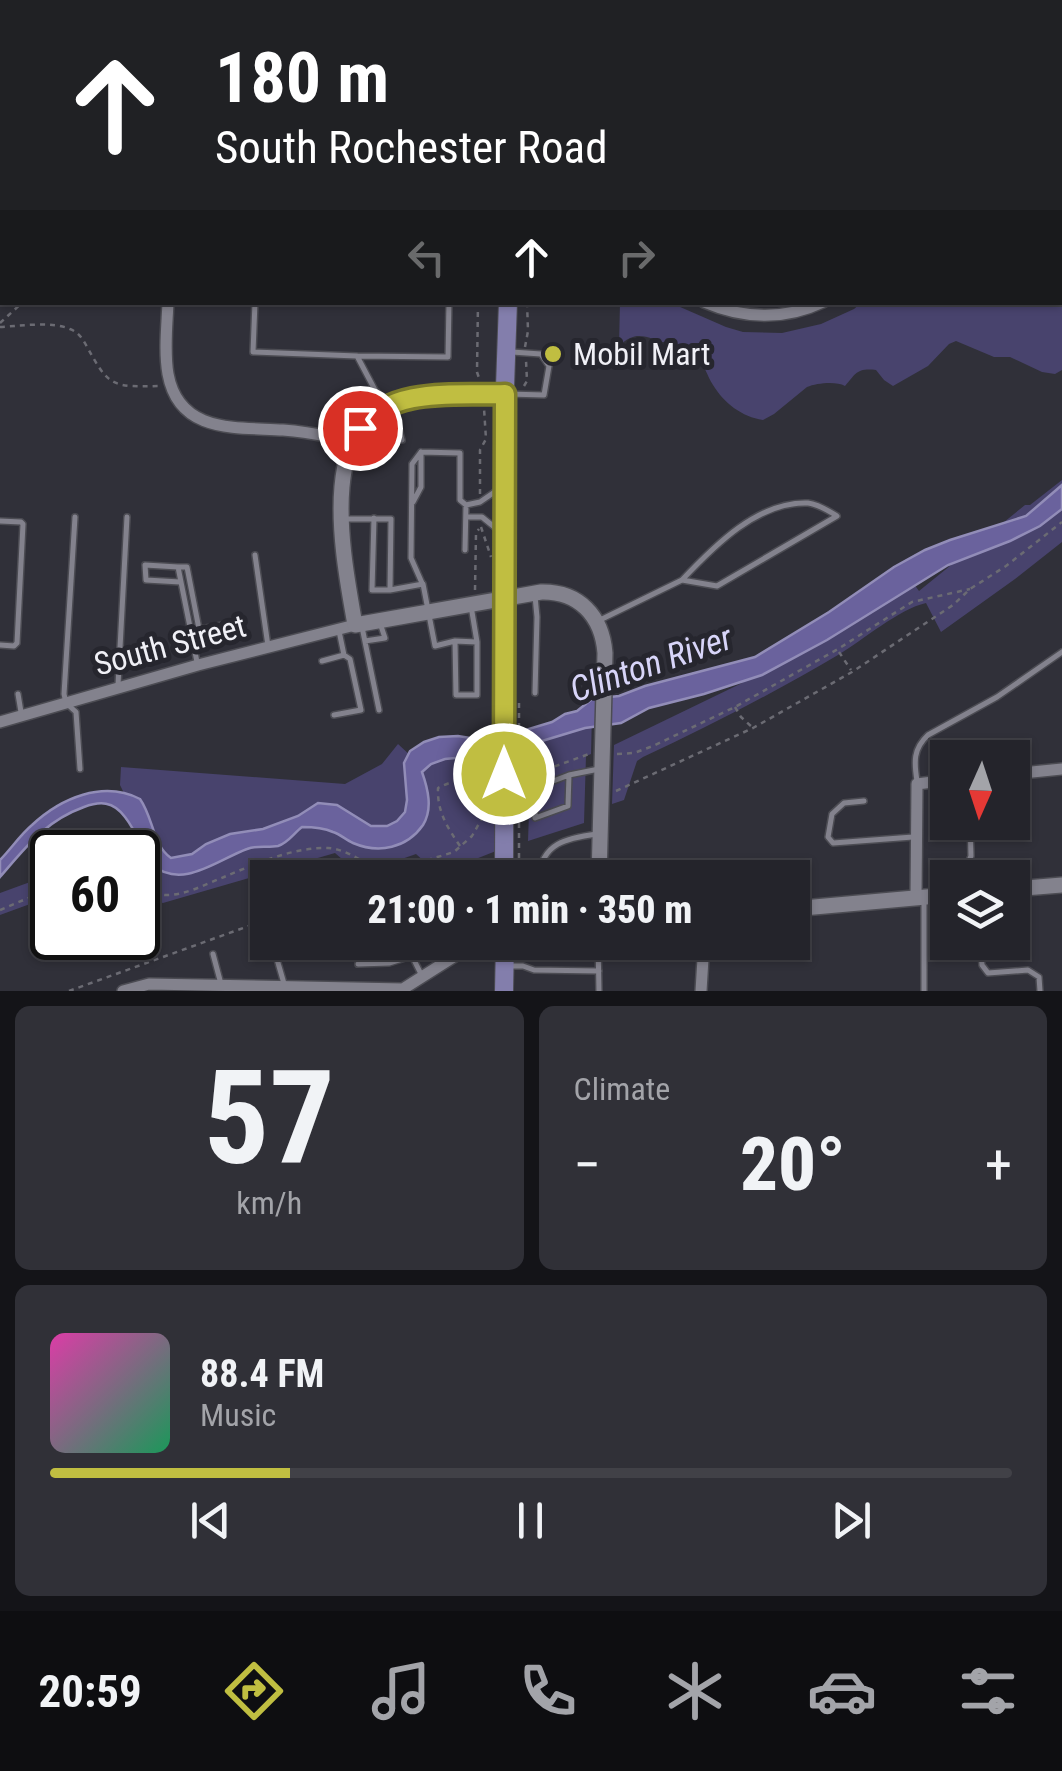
<!DOCTYPE html>
<meta charset="utf-8">
<style>
body{margin:0;font-family:"Roboto Condensed",sans-serif;background:#303037;color:#f1f3f6;height:100vh;display:flex;flex-direction:column;font-size:38px;white-space:nowrap}
*{box-sizing:border-box;margin:0}
p{font-size:32px;color:#a3a4a9}
.icon{flex:none;width:55px;height:55px;fill:none;stroke:currentColor;stroke-width:2;stroke-linecap:round;stroke-linejoin:round}
.map{position:relative;height:991px;overflow:hidden}
.sheet{display:flex;flex-direction:column;gap:15px;padding:15px;background:#141418;flex:1}
.sheet>*{flex:none}
.hud{position:absolute;left:0px;top:0px;width:1062px;height:305px;box-shadow:0 2px 8px #0004,0 0 0 2px #414147;background:#202124;color:#fff;overflow:hidden}
.needle{width:65px;rotate:183deg}
.controls{position:absolute;left:930px;top:740px;display:grid;gap:20px}
.controls a{display:grid;place-items:center;width:100px;height:100px;border-radius:0px;background:#24242b;box-shadow:0 2px 8px #0004,0 0 0 2px #414147;font-size:50px}
.speed{position:absolute;left:30px;top:830px;display:flex;gap:20px;font-size:50px;font-weight:700;text-align:center}
.speed>*{display:grid;place-content:center;width:130px;height:130px;border-radius:50%;background:#24242b;box-shadow:0 2px 8px #0004,0 0 0 2px #414147;line-height:1}
.speed .limit{border:5px solid #111;border-radius:15px;background:#fff;color:#111}
.pin{position:absolute;display:grid;place-items:center;width:85px;height:85px;color:#fff;margin:-42px;border:5px solid #fff;border-radius:50%;box-shadow:0 2px 10px #0007}
.me{position:absolute;width:110px;margin:-55px;rotate:0deg;stroke-linejoin:round;filter:drop-shadow(0 0 8px #0008)}
.turn{display:flex;align-items:center;gap:35px;height:210px;padding:0 50px;font-size:45px}
.turn .icon{width:130px;height:130px;stroke-width:2.5}
.turn b{display:block;font-size:70px;line-height:85px}
.lanes{display:flex;align-items:center;height:95px;padding:0 50px;background:#0003;justify-content:center;gap:50px;direction:ltr}
.lanes .off{opacity:.35}
.big{font-size:75px;font-weight:800;line-height:1.1}
.sheet .widget{flex:1;display:flex;flex-direction:column;justify-content:center;gap:15px;min-width:0;padding:0 35px;border-radius:15px;background:#303037}
.sheet .dial{align-items:center;gap:0}
.dial b{font-size:130px;line-height:1}
.song{display:flex;align-items:center;gap:30px}
.cover{width:120px;height:120px;border-radius:15px;background:linear-gradient(135deg,hsl(320 70% 55%),hsl(150 70% 35%))}
.played{height:10px;border-radius:5px;background:linear-gradient(90deg,#c0be41 25%,#414147 25%)}
.keys{display:flex;justify-content:space-around;direction:ltr}
.heat{display:flex;justify-content:space-between;align-items:center;font-size:55px;direction:ltr}
.sheet .tiles{flex:1;display:grid;gap:15px;grid-template-columns:1fr 1fr}
.widget:last-child{grid-column:span 2}
.trip{position:absolute;left:250px;top:860px;width:560px;height:100px;border-radius:0px;background:#24242b;box-shadow:0 2px 8px #0004,0 0 0 2px #414147;font-weight:800;line-height:100px;text-align:center}
.tabs{display:flex;height:160px;justify-content:space-around;align-items:center;background:#0e0e11;color:#a3a4a9}
.tabs .icon{width:70px;height:70px}
.tabs .on{color:#c0be41}
.tabs b{font-size:45px;color:#f1f3f6}
.map>svg:first-child{display:block}
.green{fill:#48436d}
.water{fill:#6a629d;stroke:#928db8;stroke-width:2.5}
.lines{fill:none;stroke-linecap:round;stroke-linejoin:round}
.lane-casing{stroke:#4c4c53;stroke-width:8}
.street-casing{stroke:#4c4c53;stroke-width:14}
.secondary-casing{stroke:#4c4c53;stroke-width:18}
.primary-casing{stroke:#4c4c53;stroke-width:20}
.path{stroke:#6b6b73;stroke-width:2.5;stroke-dasharray:5 5;stroke-linecap:butt}
.lane{stroke:#83828d;stroke-width:5}
.street{stroke:#83828d;stroke-width:11}
.secondary{stroke:#83828d;stroke-width:15}
.primary{stroke:#837eac;stroke-width:18}
.primary-bridge-casing{stroke:#4c4c53;stroke-width:20;stroke-linecap:butt}
.path-bridge{stroke:#6b6b73;stroke-width:2.5;stroke-dasharray:5 5;stroke-linecap:butt}
.primary-bridge{stroke:#837eac;stroke-width:18}
.route-casing{stroke:#7d7c2a;stroke-width:25}
.route{stroke:#c0be41;stroke-width:18}
.poi-dot{fill:#c0be41;stroke:#26262e;stroke-width:4}
.labels{text-anchor:middle;dominant-baseline:central;stroke-width:10;stroke-linejoin:round;paint-order:stroke}
.poi-label{font-size:32px;fill:#f0f0f6;stroke:#26262e;text-anchor:start}
.street-label{font-size:32px;fill:#f0f0f6;stroke:#26262e}
.water-label{font-size:35px;font-style:italic;fill:#d8d5f9;stroke:#26262e}
</style>
<div class="map">
<svg width="1062" height="991" viewBox="0 0 1062 991">
<rect width="100%" height="100%" fill="#303039"/>
<!-- green -->
<path class="green" d="M1060,232H1062V370L1055,374L1042,372L1010,357H994L956,341L949,344L928,366L893,386L884,380L876,370C856,368 856,374 845,386C836,381 817,383 807,387L774,414L763,420C742,417 724,403 713,385C707,376 705,365 697,357C691,352 678,344 670,342C667,341 665,342 662,342C644,336 635,331 619,346L620,303H671L726,327L743,332L782,333L821,324L854,309L861,303L1060,302Z
M1062,480V542L1015,579L941,632L926,603C899,609 863,640 838,655C775,692 710,726 643,757L637,761L624,800L612,804L614,745L740,684L811,644L911,580L919,591L1025,505H1030Z
M592,712L591,754L586,756L584,823L528,841L529,812L502,823L501,849L438,874L416,854L359,874L335,853L163,903L158,902L138,884V857L150,867L157,860L120,785L121,767L345,784L382,764L398,744L412,757L435,762L534,736Z
M52,874V896L0,915V893Z"/>
<!-- water -->
<path class="water" d="M1062,485V509L1040,526L1010,541L948,565L827,640L762,675L704,694L649,708L621,723L585,728L542,741L532,746L477,752L466,757L445,759L431,764L422,772C428,789 433,809 423,825C407,848 379,854 353,843C346,840 340,834 333,832C324,828 312,827 302,827C294,833 288,843 278,846C267,848 257,845 247,849C217,860 183,890 152,865C143,850 136,831 125,817C113,801 100,801 84,807C45,821 26,847 0,877V860C11,849 20,835 32,825C61,798 103,780 140,799C153,817 153,846 171,858L192,854L206,844L230,834L263,829L298,816L318,803L337,805L371,826H387L397,821L405,812L407,800L404,763L410,751L424,742L439,737L458,736L489,741L552,722L565,714L577,711L592,699L619,696L645,686L755,657L829,612L894,567L925,550L950,540L1026,516Z"/>
<g class="lines">
<!-- lane casing -->
<g class="lane-casing">
<path id="lane" d="M255,302L253,352L357,356L375,390L389,404L396,417L402,440
M357,356L448,357L449,302
M508,394L544,395L549,366L541,354L512,352
M421,452L460,453V500L466,505L465,550
M421,452L412,464L411,558L422,583
M413,502L421,487V455
M466,505L480,502L499,489
M75,517L64,694L66,703L76,712L80,769
M466,517H482L498,530
M345,519H391L390,590H372L374,518
M0,521L21,522L23,524L17,643L14,646L0,645
M255,555L268,646
M179,567H187L199,629
M180,582L146,580L145,565L178,567L197,662
M390,590L423,584L435,646L455,641L477,642
M600,620L682,580L717,586L837,516C829,511 818,504 808,503C758,501 714,546 682,580
M362,627L379,710
M190,631L228,624
M365,641L385,638L380,623
M455,641L456,695H477V642L471,606
M322,661L344,655L339,631
M118,685L127,517
M535,693L537,617L535,596
M18,694L21,712
M334,715L361,710L350,659L344,655
M569,775L568,806L535,818V788L569,775L599,769
M917,781C914,762 913,749 928,735L997,697L1062,652
M864,801L844,803L832,814L828,837L833,843L913,837
M539,878C541,843 567,838 597,834
M962,878L971,856L970,822
M924,900V991
M272,942L285,987
M598,942L599,991
M980,942L982,965L988,973L1028,970L1039,977L1040,991
M213,954L221,984
M412,956L420,948V942
M358,964L389,963L412,956L422,976
M507,966H523L534,970L599,971"/>
</g>
<!-- street casing -->
<g class="street-casing">
<path id="street" d="M146,0L148,2
M164,2L166,0
M0,94L2,99
M1060,165H1062
M0,185L2,179
M168,302C167,326 164,351 168,374C179,434 236,427 283,430C306,432 331,435 352,444
M704,302C744,319 783,321 823,302
M0,722L198,665L355,625
M1012,774L1062,769
M916,898L917,784L948,780
M123,991L149,984L403,989L477,942
M701,991L704,942"/>
</g>
<!-- secondary casing -->
<g class="secondary-casing">
<path id="secondary" d="M505,394C474,395 435,392 405,399C313,419 344,560 355,625L541,592C579,591 602,616 605,653L599,878
M1012,889L1062,885
M792,909L948,895"/>
</g>
<!-- primary casing -->
<g class="primary-casing">
<path id="primary" d="M516,2V0
M505,580L504,415L508,302
M504,991L505,942"/>
</g>
<!-- path -->
<path class="path" d="M36,0L38,2
M538,0V2
M488,2V0
M478,302L477,372L480,381
M0,323L23,302
M0,327C19,326 52,321 70,329C78,332 82,338 86,345C109,387 111,387 159,386
M525,347L528,331L527,302
M524,386L527,381L526,360
M480,494V450L486,439L484,408
M481,527L491,557
M475,590L476,533L479,529
M839,652L851,670
M735,707L741,717L752,727
M617,754L634,753L653,746L735,707L838,649L912,602L970,589
M526,768L530,767L532,772
M517,780L589,754
M616,791L753,728L852,672L953,605L970,589L1006,566L1062,522
M460,846C447,827 437,811 438,788C453,780 473,776 489,780
M381,878L388,872L454,852L472,836L489,806
M138,881C146,887 154,894 165,895C184,896 206,884 224,877C255,864 293,847 328,848C348,849 366,865 384,873
M0,910L52,888
M69,991L268,919"/>
<!-- lane -->
<use href="#lane" class="lane"/>
<!-- street -->
<use href="#street" class="street"/>
<!-- secondary -->
<use href="#secondary" class="secondary"/>
<!-- primary -->
<use href="#primary" class="primary"/>
<!-- primary-bridge casing -->
<g class="primary-bridge-casing">
<path id="primary-bridge" d="M504,878L505,580"/>
</g>
<!-- path-bridge -->
<path class="path-bridge" d="M519,878V699"/>
<!-- primary-bridge -->
<use href="#primary-bridge" class="primary-bridge"/>
</g>
<g class="lines">
<!-- route casing -->
<g class="route-casing">
<path id="route" d="M360,428C393,386 457,396 505,394L504,774"/>
</g>
<!-- route -->
<use href="#route" class="route"/>
</g>
<!-- markers -->
<circle class="poi-dot" cx="553" cy="354" r="10"/>
<g class="labels">
<!-- poi labels -->
<g class="poi-label">
<text x="573" y="354">Mobil Mart</text>
</g>
<!-- street labels -->
<g class="street-label">
<text transform="translate(170 645) rotate(-15)">South Street</text>
</g>
<!-- water labels -->
<g class="water-label">
<text transform="translate(651 664) rotate(-19)">Clinton River</text>
</g>
</g>
</svg>
<div class="controls">
<a><svg class="needle" viewBox="-14 -14 28 28"><path d="M0-13l5 13h-10z" fill="#e53935"/><path d="M0 13l5-13h-10z" fill="#a3a4a9"/></svg></a>
<a><svg class="icon" aria-label="layers" viewBox="0 0 24 24"><path d="M12 4l9 5-9 5-9-5zM3 14l9 5 9-5"/></svg></a>
</div>
<div class="speed"><div class="limit">60</div></div>
<div class="pin" style="left:360px;top:428px;background:#d93025"><svg class="icon" aria-label="arrive" viewBox="0 0 24 24"><path d="M6 21V4h12l-3 4 3 4H6"/></svg></div>
<svg class="me" style="left:504px;top:774px" viewBox="-20 -20 40 40"><circle r="17" fill="#c0be41" stroke="#fff" stroke-width="3"/><path d="M0-11L8 9 0 5-8 9z" fill="#fff"/></svg>
<div class="trip">21:00 · 1 min · 350 m</div>
<div class="hud">
<div class="turn"><svg class="icon" aria-label="ahead" viewBox="0 0 24 24"><path d="M12 20V5M6 11l6-6 6 6"/></svg><div><b>180 m</b>South Rochester Road</div></div>
<div class="lanes"><svg class="icon off" aria-label="left" viewBox="0 0 24 24"><path d="M17 20v-9H6M10 6l-5 5 5 5"/></svg><svg class="icon" aria-label="ahead" viewBox="0 0 24 24"><path d="M12 20V5M6 11l6-6 6 6"/></svg><svg class="icon off" aria-label="right" viewBox="0 0 24 24"><path d="M7 20v-9h11M14 6l5 5-5 5"/></svg></div>
</div>
</div>
<section class="sheet">
<div class="tiles">
<div class="widget dial"><b>57</b><p>km/h</p></div>
<div class="widget"><p>Climate</p>
<div class="heat"><a>−</a><b class="big">20°</b><a>+</a></div>
</div>
<div class="widget">
<div class="song"><i class="cover"></i><div><b>88.4 FM</b><p>Music</p></div></div>
<div class="played"></div>
<div class="keys"><svg class="icon" aria-label="previous" viewBox="0 0 24 24"><path d="M18 5L8 12l10 7zM5 5v14"/></svg><svg class="icon" aria-label="pause" viewBox="0 0 24 24"><path d="M8 5v14M16 5v14"/></svg><svg class="icon" aria-label="next" viewBox="0 0 24 24"><path d="M6 5l10 7-10 7zM19 5v14"/></svg></div>
</div>
</div>
</section>
<nav class="tabs">
<b>20:59</b>
<svg class="icon on" aria-label="directions" viewBox="0 0 24 24"><path d="M12 3l9 9-9 9-9-9zM9 14v-3h6M13 9l2 2-2 2"/></svg>
<svg class="icon" aria-label="music" viewBox="0 0 24 24"><path d="M9 18V5l10-2v13"/><circle cx="6" cy="18" r="3"/><circle cx="16" cy="16" r="3"/></svg>
<svg class="icon" aria-label="phone" viewBox="0 0 24 24"><path d="M5 4h4l2 5-3 2q2 4 5 5l2-3 5 2v4C11 20 4 13 5 4z"/></svg>
<svg class="icon" aria-label="climate" viewBox="0 0 24 24"><path d="M12 3v18M4 7l16 10M4 17L20 7"/></svg>
<svg class="icon" aria-label="car" viewBox="0 0 24 24"><path d="M5 17H2v-5l4-1 3-4h7l3 4 3 1v5h-3M9 17h6M6 11h13"/><circle cx="7" cy="17" r="2"/><circle cx="17" cy="17" r="2"/></svg>
<svg class="icon" aria-label="filters" viewBox="0 0 24 24"><path d="M4 7h16M4 17h16"/><circle cx="9" cy="7" r="2"/><circle cx="15" cy="17" r="2"/></svg>
</nav>
